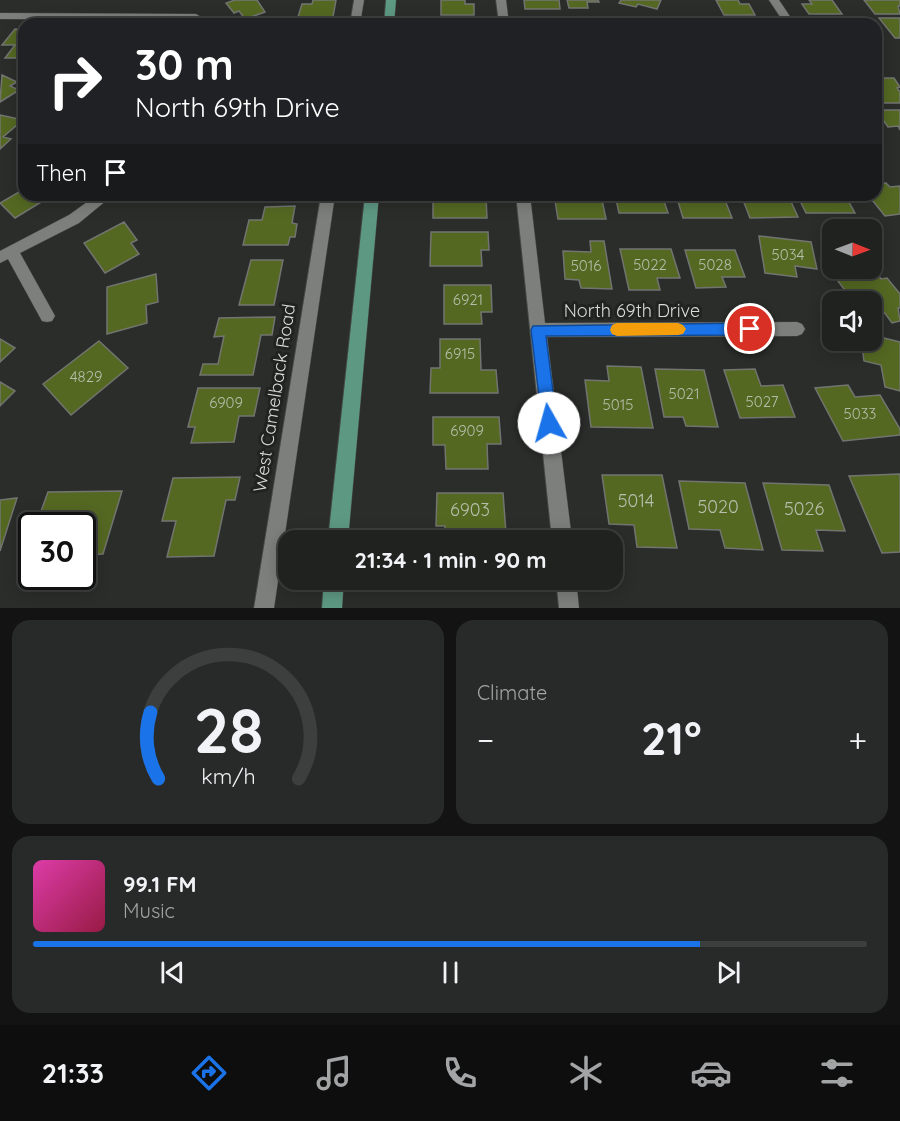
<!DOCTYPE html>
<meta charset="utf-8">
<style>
body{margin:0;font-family:Quicksand,sans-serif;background:#282a29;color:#f1f3f6;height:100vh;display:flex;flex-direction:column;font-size:22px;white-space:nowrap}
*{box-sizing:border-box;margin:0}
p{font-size:20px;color:#a2a4a5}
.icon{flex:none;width:33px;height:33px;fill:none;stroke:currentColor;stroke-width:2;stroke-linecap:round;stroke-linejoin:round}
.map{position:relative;height:608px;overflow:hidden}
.sheet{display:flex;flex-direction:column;gap:12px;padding:12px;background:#121312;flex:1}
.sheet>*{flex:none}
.banner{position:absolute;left:18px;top:18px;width:864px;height:183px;border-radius:18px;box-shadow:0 3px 15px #0003,0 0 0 2px #3d3f3e;background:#202124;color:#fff;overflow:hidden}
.needle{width:39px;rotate:91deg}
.fabs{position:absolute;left:822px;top:219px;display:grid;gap:12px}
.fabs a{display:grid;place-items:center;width:60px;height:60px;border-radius:12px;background:#202220;box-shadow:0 3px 15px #0003,0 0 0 2px #3d3f3e;font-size:30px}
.speed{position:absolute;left:18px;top:512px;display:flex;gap:12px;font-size:30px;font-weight:700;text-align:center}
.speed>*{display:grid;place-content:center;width:78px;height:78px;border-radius:50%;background:#202220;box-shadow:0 3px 15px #0003,0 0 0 2px #3d3f3e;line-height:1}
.speed .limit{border:3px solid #111;border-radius:9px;background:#fff;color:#111}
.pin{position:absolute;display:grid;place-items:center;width:51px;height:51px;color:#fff;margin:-26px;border:3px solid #fff;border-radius:50%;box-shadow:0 2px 6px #0007}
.me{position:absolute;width:66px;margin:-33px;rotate:353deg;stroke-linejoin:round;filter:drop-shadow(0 0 4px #0008)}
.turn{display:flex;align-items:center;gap:21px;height:126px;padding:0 18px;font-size:27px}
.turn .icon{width:78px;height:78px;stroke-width:2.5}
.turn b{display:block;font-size:42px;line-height:51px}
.then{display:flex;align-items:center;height:57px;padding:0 18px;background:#0003;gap:12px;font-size:22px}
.big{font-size:45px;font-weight:700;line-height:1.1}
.sheet .widget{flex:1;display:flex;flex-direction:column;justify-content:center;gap:9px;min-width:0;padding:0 21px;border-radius:18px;background:#282a29}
.sheet .dial{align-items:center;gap:0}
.dial svg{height:156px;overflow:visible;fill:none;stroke:#3d3f3e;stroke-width:7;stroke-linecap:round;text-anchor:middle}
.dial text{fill:#f1f3f6;stroke:none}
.song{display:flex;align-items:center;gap:18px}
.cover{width:72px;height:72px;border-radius:9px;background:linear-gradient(135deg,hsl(320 70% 55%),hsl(340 70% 35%))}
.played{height:6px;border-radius:3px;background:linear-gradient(90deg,#1a73e8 80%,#3d3f3e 80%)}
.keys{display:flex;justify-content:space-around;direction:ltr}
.heat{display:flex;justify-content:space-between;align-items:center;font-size:33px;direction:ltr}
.sheet .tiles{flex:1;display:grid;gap:12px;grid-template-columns:1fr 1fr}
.widget:last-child{grid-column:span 2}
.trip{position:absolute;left:278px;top:530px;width:345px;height:60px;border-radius:18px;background:#202220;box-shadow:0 3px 15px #0003,0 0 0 2px #3d3f3e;font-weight:700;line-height:60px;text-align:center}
.tabs{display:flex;height:96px;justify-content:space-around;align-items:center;background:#0d0e0d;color:#a2a4a5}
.tabs .icon{width:42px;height:42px}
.tabs .selected{color:#1a73e8}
.tabs b{font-size:27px;color:#f1f3f6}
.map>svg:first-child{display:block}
.building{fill:#546822;stroke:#727470;stroke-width:1.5}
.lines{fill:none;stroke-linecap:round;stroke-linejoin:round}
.minor-casing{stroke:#464846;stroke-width:1}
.primary-casing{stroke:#464846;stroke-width:1}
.minor{fill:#7c7f7c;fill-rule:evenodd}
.primary{fill:#5d9883;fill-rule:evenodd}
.route{fill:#1a73e8;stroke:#114b97;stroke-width:1.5}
.slow{fill:#f59e0b}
.labels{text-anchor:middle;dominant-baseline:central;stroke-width:6;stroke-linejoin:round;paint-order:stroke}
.number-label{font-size:15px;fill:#b8beab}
.street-label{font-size:18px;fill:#d9dbd9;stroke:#212321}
.near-number-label{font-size:18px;fill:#b8beab}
</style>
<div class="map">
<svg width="900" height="608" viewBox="0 0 900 608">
<rect width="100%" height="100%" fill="#2b2d2b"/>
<!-- building -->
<path class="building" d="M235,0H257L265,12L245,19L239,11L234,13L226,3Z
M313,0H336L333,17H298L302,4H312Z
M441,0H465V4H474V15H441Z
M524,0H559L560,9H525Z
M567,0H598L599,2H587L588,8H569Z
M621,0H661L657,9L638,4L636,7L619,3Z
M716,0H738L740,4H749L755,15H724Z
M809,0H832L842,14H809L802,4H812Z
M864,0H900V6H898L900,14H875Z
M879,18H900V38H895Z
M660,19H693L696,24H662Z
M814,20H847L850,24H817Z
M438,21H476V24H437Z
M15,29L24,30V58H5L15,45H2Z
M2,75L17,82L10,86L19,90L0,102Z
M876,78H894L900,87L897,88L900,92V103H876Z
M876,110H900V130L898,126L888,127Z
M0,115L23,120L3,137L11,139L0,149Z
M886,183L890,187L900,186V214L885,216L868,195H876V184Z
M24,189V195H63L55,200L51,196L15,218L0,203Z
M148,195H188L185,200Z
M441,195L486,197L487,218H433V202H441Z
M554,195H601L606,219H558Z
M615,195H662L668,213H619Z
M676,195H723L732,218H683Z
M741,195H788L798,217L750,218Z
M797,195H845L855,213H806Z
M295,206L292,223L297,224L295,237H290L288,245H243L249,220H262L265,207Z
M124,222L137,240L131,243L139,254L105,273L84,243Z
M431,232H488L489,250H481L482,266H430Z
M759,236L811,242L817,269L795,266L797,277L765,273Z
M590,241H604L612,289L581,288L579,280L565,279L563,251L591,252Z
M620,249H671L680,278H657L660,290H629Z
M685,250H735L745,277H722L726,287L696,288Z
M251,260H283L274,305H239Z
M872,267L881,279L887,278L900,294V308H898L900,321L892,323L884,312L872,315V302H840L836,295L847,293L832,273Z
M156,274L158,302L146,305L147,323L107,334V287Z
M444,285H491L492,312H481L482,324H444Z
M275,317L272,335H261L253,375H200L203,364H218L224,336L214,337L219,318Z
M872,335L900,342V391L885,387L881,365L864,361L861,340H872Z
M0,339L15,348L0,362Z
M440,339H480L481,370H496L498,393H430L431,368H440Z
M99,341L128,368L71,415L43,384Z
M607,366L641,367L653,428L591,427L585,380L609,381Z
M655,369L704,370L718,427L686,426L683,417H664Z
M755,369L761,386L783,385L795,417L740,418L724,370Z
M0,382L15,391L0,406Z
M848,385L855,397L880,395L900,429V435L843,441L815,388Z
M198,388H260L254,416H239L234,442L191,443L195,427H188Z
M433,417H499L501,444H487L488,469H446L445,445H433Z
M900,474V552L882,553L849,476Z
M602,475H662L677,548L637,547L634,525L609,524Z
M240,477L235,500H226L214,556L167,557L176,521H162L173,478Z
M679,481L745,483L763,550L725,548L720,530L689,529Z
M763,483L829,485L845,531L816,530L823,551L782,550Z
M122,491L103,554L82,555V525H36L48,492Z
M437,493H503L506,533H487V540H445V526H436Z
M17,498L0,551V500Z"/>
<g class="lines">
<!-- minor casing -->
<g class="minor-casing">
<path id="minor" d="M354,0H364L360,24H350Z
M496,0H506L509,24H499Z
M769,0H779L795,24H785Z
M0,13L196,14L201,17L199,24H189L190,20L0,19Z
M97,195H113L79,223L20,253L55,316L52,321L47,322L42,321L8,259L0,263V251L69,215Z
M321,195H335L274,608H254Z
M516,195H530L545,323L797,322L802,324L805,329L802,334L797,336L547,337L572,540H552Z
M556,579H576L579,608H559Z"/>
</g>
<!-- primary casing -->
<g class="primary-casing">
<path id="primary" d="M386,0H396L394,24H384Z
M365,195H379L348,540H328Z
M324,579H344L342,608H322Z"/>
</g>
<!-- minor -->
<use href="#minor" class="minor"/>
<!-- primary -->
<use href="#primary" class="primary"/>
</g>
<!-- route -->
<path class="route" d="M750,323L755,325L757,329L755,334L750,335L546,336L557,423L554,429L549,431L543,429L531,330L533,326Z"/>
<!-- slow -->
<path class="slow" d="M617,323H678L683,325L686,329L683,334L678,335L617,336L612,334L610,330L612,325Z"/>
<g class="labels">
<!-- number labels -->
<g class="number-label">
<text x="788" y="254">5034</text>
<text x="650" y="264">5022</text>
<text x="715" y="264">5028</text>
<text x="586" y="265">5016</text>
<text x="468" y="299">6921</text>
<text x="460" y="353">6915</text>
<text x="86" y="376">4829</text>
<text x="684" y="393">5021</text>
<text x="762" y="401">5027</text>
<text x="226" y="402">6909</text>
<text x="618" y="404">5015</text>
<text x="860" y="413">5033</text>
<text x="467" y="430">6909</text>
</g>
<!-- street labels -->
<g class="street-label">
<text x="632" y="310">North 69th Drive</text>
<text transform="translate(274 398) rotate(-81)">West Camelback Road</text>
</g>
<!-- near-number labels -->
<g class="near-number-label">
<text x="636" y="500">5014</text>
<text x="718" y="506">5020</text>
<text x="804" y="508">5026</text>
<text x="470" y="509">6903</text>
</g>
</g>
</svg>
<div class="fabs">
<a><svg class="needle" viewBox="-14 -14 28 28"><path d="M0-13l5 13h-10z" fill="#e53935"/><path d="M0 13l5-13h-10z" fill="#a2a4a5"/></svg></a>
<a><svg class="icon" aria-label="sound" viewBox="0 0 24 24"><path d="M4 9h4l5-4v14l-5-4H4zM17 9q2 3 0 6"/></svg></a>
</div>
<div class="speed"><div class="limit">30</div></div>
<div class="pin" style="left:750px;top:329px;background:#d93025"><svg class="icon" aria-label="arrive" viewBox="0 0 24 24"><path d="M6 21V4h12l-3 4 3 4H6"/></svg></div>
<svg class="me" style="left:549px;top:423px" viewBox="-20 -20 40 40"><circle r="19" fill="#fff"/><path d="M0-13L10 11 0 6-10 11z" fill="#1a73e8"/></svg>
<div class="trip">21:34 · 1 min · 90 m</div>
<div class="banner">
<div class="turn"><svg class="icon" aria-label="right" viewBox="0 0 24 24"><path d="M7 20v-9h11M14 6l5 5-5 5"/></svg><div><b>30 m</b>North 69th Drive</div></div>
<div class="then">Then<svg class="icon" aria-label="arrive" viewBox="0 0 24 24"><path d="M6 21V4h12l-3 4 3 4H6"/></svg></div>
</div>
</div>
<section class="sheet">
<div class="tiles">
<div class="widget dial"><svg viewBox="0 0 100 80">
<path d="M14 69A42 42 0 1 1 86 69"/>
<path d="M14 69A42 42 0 0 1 10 35" stroke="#1a73e8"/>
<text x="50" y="56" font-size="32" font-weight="700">28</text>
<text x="50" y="72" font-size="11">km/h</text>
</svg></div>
<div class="widget"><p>Climate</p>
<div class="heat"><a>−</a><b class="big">21°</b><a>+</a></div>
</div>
<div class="widget">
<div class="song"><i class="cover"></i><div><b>99.1 FM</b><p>Music</p></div></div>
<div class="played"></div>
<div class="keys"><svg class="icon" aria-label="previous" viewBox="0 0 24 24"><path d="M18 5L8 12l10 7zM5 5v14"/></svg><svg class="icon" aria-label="pause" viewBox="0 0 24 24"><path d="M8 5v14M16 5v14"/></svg><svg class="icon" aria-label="next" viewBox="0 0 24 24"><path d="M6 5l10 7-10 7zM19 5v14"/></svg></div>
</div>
</div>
</section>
<nav class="tabs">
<b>21:33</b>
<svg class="icon selected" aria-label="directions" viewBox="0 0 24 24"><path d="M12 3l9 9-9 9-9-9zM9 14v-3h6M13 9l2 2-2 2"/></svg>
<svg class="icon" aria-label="music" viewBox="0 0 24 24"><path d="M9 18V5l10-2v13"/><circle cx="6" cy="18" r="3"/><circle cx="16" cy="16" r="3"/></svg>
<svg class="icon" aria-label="phone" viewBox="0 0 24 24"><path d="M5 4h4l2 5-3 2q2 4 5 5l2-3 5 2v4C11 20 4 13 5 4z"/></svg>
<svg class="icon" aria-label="climate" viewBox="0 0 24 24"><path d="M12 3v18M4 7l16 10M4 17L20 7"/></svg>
<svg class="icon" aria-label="car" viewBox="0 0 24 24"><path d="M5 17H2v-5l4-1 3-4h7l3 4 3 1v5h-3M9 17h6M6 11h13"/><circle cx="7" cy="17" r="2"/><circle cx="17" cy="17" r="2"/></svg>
<svg class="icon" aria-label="filters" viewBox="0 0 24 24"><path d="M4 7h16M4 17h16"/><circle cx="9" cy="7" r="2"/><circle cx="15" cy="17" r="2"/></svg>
</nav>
